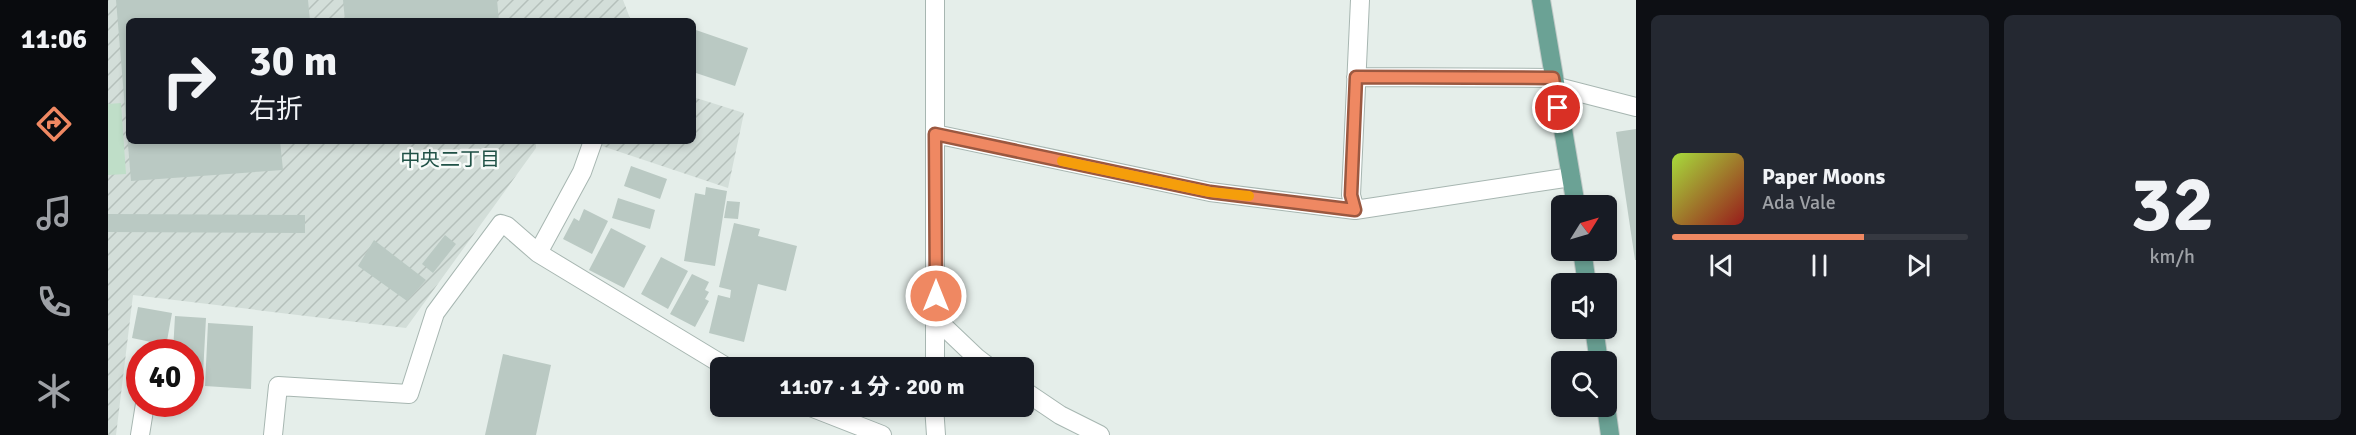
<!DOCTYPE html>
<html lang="ja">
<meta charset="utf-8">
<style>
body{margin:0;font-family:Signika,"Noto Sans JP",sans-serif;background:#242831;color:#f1f3f6;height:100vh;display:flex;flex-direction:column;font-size:22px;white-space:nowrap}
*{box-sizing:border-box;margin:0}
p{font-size:20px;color:#9ea1a6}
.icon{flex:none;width:33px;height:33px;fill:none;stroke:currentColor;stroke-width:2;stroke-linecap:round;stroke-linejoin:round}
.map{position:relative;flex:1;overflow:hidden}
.details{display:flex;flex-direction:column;gap:15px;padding:15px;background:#0d0f14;width:720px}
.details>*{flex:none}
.banner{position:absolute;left:18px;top:18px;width:570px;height:126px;border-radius:9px;box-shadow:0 3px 9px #0003;background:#171b24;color:#f1f3f6;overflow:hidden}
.needle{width:39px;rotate:53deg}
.tools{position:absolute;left:1443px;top:195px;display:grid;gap:12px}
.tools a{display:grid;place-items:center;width:66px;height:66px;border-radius:9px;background:#171b24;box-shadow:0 3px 9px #0003;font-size:30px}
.speed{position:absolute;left:18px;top:339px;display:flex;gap:12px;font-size:30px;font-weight:700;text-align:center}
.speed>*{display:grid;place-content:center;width:78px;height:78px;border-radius:50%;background:#171b24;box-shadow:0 3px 9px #0003;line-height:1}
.speed .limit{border:9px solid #d22;background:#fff;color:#111}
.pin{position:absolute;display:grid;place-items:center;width:51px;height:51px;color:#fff;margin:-26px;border:3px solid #fff;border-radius:50%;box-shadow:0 2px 6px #0007}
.me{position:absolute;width:66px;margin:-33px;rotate:0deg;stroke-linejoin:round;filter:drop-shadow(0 0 4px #0008)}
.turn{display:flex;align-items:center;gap:21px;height:126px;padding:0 24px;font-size:27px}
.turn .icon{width:78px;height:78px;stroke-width:2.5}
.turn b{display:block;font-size:42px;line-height:51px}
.details .card{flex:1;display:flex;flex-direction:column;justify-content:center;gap:9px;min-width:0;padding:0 21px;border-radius:9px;background:#242831}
.details .dial{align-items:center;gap:0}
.dial b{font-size:78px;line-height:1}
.song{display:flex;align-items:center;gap:18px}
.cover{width:72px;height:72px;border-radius:9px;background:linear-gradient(135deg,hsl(80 70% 55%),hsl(0 70% 35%))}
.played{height:6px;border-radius:3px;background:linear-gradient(90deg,#ef8862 65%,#363941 65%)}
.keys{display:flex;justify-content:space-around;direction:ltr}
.details .tiles{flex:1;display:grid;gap:15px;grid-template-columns:repeat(2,1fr)}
.trip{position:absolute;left:602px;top:357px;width:324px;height:60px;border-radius:9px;background:#171b24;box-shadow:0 3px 9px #0003;font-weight:800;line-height:60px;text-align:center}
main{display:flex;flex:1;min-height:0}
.dock{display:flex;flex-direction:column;width:108px;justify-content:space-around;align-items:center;background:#090b0e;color:#9ea1a6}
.dock .icon{width:42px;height:42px}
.dock .on{color:#ef8862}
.dock b{font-size:27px;color:#f1f3f6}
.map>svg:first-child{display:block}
.industrial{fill:url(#industrial-furrows)}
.park{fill:#bfdec8}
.building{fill:#bac9c3}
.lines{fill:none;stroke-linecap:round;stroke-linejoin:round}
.minor-casing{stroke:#a7b6b1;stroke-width:20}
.major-casing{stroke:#c2cac8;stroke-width:20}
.minor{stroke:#fff;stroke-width:18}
.major{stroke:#6ba295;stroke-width:18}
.route-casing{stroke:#9b5840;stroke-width:15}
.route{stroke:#ef8862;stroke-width:10}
.slow{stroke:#f59e0b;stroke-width:10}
.labels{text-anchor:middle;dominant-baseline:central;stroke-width:5;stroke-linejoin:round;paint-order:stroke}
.neighbourhood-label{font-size:20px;fill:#205247;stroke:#f6faf8}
</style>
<main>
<nav class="dock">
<b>11:06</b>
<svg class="icon on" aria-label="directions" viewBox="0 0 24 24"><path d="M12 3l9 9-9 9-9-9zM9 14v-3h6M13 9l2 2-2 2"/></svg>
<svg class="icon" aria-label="music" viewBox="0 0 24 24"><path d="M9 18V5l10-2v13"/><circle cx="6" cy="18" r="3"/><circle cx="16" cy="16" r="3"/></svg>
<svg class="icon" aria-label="phone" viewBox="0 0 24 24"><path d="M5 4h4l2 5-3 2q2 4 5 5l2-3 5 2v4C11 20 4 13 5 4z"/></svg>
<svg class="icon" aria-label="climate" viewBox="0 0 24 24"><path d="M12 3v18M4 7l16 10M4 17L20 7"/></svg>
</nav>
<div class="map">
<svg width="1528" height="435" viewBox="0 0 1528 435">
<defs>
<pattern id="industrial-furrows" width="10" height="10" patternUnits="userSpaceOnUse" patternTransform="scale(1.5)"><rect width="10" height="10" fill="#d3ded9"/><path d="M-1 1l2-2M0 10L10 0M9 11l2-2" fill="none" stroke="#b5c0bb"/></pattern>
</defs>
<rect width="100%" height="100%" fill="#e5eeea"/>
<!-- industrial -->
<path class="industrial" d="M0,0H515L523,21H21V141H428V148L298,328L25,295L8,435H0Z
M585,97L636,113L620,188L491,145L493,141H585Z"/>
<!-- park -->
<path class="park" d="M13,103L18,174L0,175V104Z"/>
<!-- building -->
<path class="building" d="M8,0H200L202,21H21V141H172L175,170L23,181Z
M235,0H389L391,21H237Z
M585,29L640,48L627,86L585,72Z
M1528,129V260H1527L1508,132Z
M523,166L559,179L552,199L516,186Z
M598,187L619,191L607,266L576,261L587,193L597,195Z
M510,198L547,210L542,229L504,218Z
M619,201L632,202L630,219L616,218Z
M476,209L500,221L484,254L455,239L466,218L471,221Z
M0,214L197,215V233L0,232Z
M626,223L652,229L650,236L689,246L678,291L650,284L636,342L601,333L610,295L622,298L623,290L611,287Z
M503,228L538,246L516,288L481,270Z
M337,235L348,244L325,273L314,264Z
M266,240L318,280L299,301L250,266Z
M553,257L580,271L560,309L533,294Z
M584,274L601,282L597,290L601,292L597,299L601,301L587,327L562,314Z
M30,307L64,313L57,352H41L43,342L24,338Z
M67,316L98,318L95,374L82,373V352L65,351Z
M100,323L145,326L143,389L97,386Z
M395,354L443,365L428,435H377Z"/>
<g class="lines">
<!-- minor casing -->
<g class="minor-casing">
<path id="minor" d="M827,0V368
M1248,77L1445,78
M1446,86L1528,107
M827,134L1102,192L1247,210L1463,177
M1247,210L1243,195L1252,0
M430,253L474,172L485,141
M828,319L869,358L882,368
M915,390L952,415L992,435
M700,406L774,435
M826,406L828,435
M32,435L37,404
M165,435L170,386L301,394L327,313L393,224L399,226L430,253L620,368"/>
</g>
<!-- major casing -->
<g class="major-casing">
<path id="major" d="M1433,0L1468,206
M1474,250L1479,284
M1486,328L1491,362
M1498,406L1502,435"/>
</g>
<!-- minor -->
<use href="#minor" class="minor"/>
<!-- major -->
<use href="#major" class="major"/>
</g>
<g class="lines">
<!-- route casing -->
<g class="route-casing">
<path id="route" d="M828,296L827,134L1102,192L1247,210L1243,195L1248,77L1445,78L1450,108"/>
</g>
<!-- route -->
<use href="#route" class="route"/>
<!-- slow -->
<path class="slow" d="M954,161L1102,192L1141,196"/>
</g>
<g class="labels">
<!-- neighbourhood labels -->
<g class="neighbourhood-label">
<text x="342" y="159">中央二丁目</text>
</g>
</g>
</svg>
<div class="tools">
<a><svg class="needle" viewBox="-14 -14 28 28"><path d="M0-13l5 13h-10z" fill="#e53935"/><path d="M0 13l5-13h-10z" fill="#9ea1a6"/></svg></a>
<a><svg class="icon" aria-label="sound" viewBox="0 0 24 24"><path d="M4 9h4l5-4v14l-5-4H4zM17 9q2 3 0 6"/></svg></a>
<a><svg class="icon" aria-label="search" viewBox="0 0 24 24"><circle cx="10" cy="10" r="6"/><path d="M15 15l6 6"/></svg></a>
</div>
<div class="speed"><div class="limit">40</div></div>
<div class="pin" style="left:1450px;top:108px;background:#d93025"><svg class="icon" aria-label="arrive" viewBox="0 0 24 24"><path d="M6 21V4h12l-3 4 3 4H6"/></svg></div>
<svg class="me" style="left:828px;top:296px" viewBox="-20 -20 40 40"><circle r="17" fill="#ef8862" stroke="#fff" stroke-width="3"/><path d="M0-11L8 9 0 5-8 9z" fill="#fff"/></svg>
<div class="trip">11:07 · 1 分 · 200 m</div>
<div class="banner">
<div class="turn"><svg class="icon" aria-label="right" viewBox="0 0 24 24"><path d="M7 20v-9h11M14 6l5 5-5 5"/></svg><div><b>30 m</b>右折</div></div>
</div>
</div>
<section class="details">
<div class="tiles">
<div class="card">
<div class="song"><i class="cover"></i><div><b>Paper Moons</b><p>Ada Vale</p></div></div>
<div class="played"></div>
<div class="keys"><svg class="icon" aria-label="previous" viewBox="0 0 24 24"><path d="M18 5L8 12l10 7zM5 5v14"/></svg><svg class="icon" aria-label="pause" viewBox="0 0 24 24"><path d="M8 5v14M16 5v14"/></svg><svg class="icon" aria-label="next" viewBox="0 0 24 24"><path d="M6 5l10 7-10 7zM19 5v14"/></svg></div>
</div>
<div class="card dial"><b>32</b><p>km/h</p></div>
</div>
</section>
</main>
